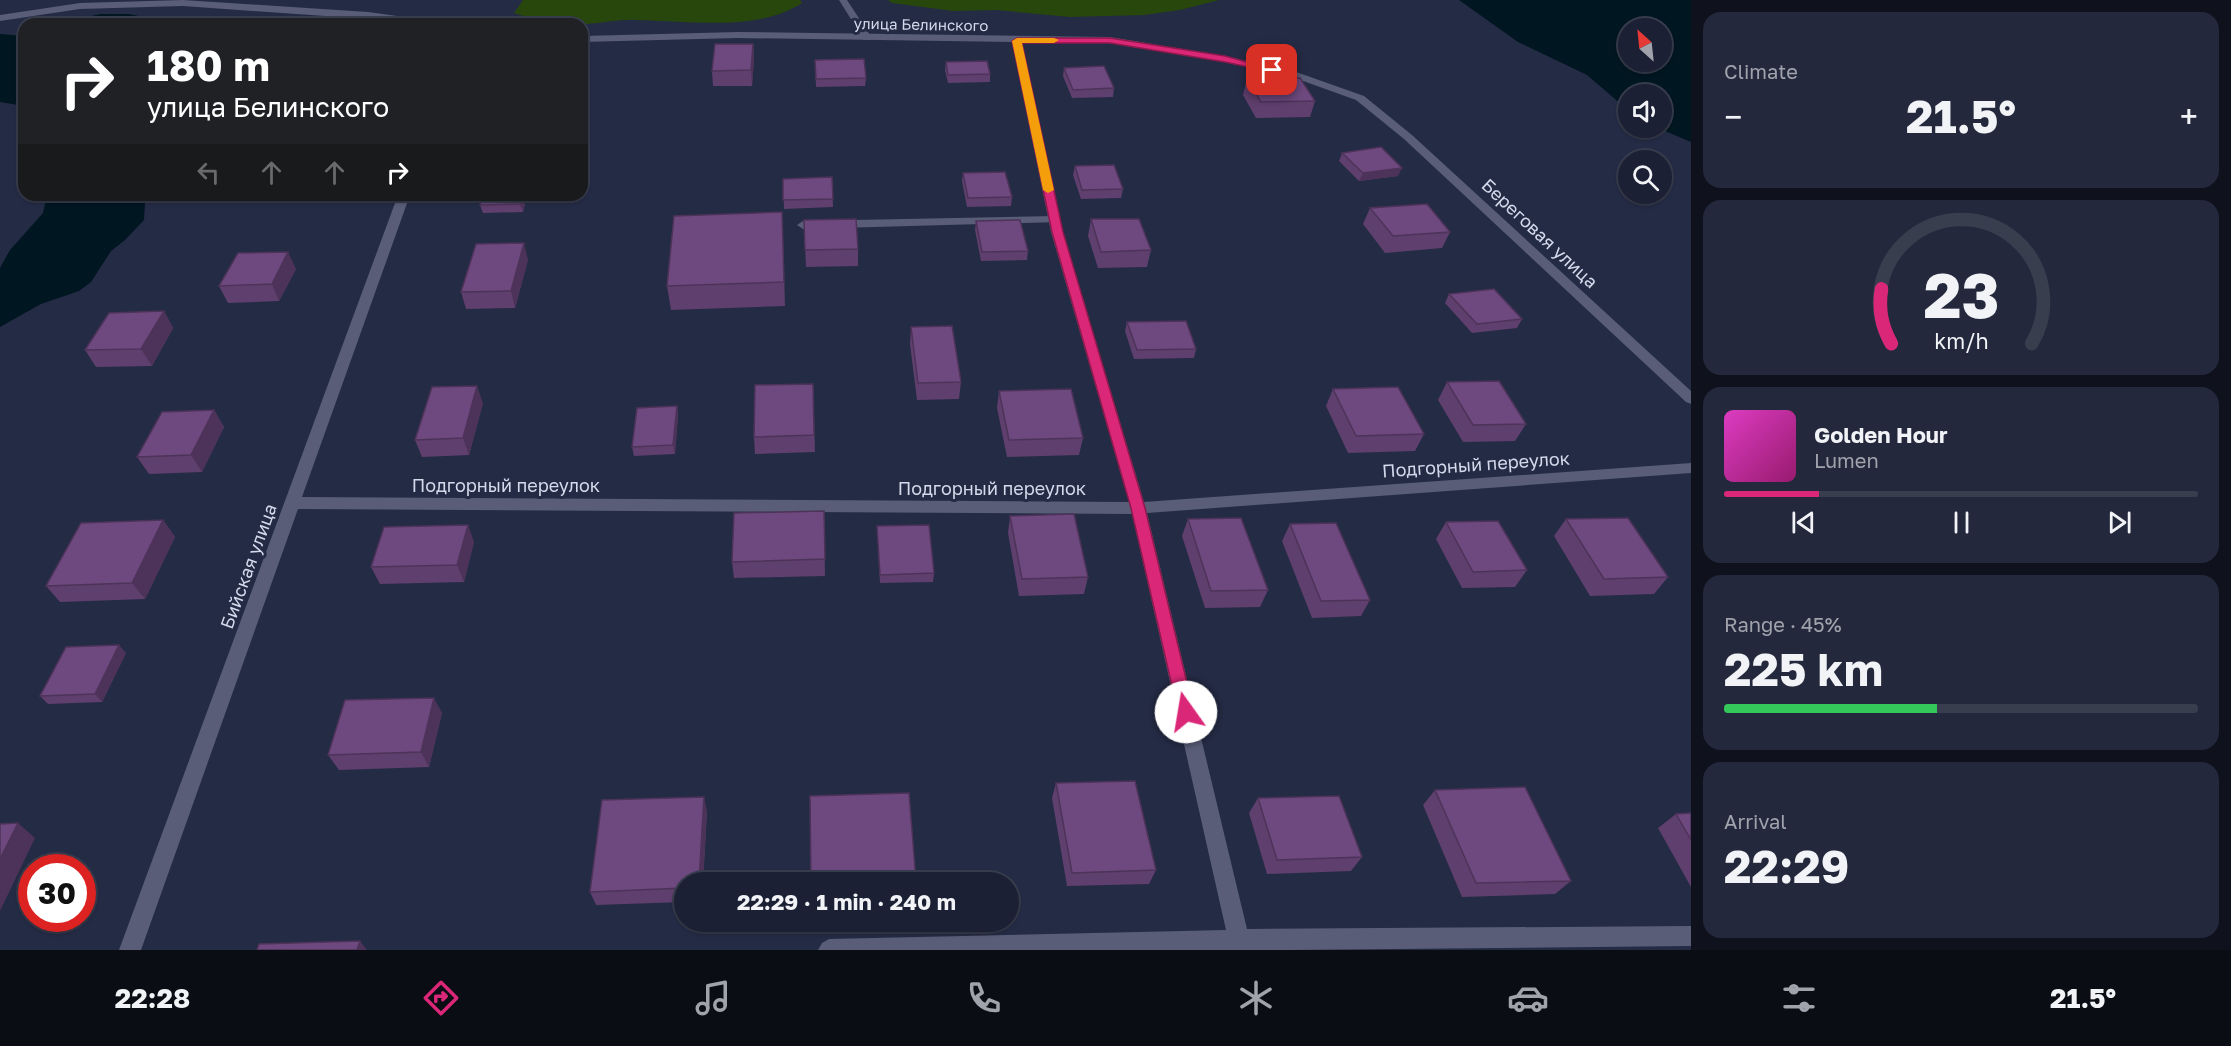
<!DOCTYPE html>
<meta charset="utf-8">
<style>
body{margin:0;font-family:"Golos Text",sans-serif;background:#24283c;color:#f1f3f6;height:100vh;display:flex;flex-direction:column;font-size:22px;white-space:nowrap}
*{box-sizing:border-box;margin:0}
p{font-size:20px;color:#a0a3ac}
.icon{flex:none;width:33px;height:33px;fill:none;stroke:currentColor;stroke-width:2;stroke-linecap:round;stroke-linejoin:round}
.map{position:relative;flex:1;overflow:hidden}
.details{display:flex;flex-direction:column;gap:12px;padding:12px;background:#0f121d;width:540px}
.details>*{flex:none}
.banner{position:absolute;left:18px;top:18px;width:570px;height:183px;border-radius:18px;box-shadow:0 2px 4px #0004,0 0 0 2px #393e4f;background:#202124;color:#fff;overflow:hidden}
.needle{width:39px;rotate:333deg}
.controls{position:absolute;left:1618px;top:18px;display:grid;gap:12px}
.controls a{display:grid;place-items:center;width:54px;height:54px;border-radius:50%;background:#1b2034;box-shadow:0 2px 4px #0004,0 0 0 2px #393e4f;font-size:30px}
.speed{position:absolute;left:18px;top:854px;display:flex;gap:12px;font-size:30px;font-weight:700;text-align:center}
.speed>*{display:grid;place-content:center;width:78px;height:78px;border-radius:50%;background:#1b2034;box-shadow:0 2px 4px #0004,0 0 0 2px #393e4f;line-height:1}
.speed .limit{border:9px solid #d22;background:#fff;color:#111}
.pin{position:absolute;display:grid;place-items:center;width:51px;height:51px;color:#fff;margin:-26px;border-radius:12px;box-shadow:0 3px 9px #0006}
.me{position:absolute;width:66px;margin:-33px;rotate:347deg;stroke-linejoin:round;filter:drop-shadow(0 0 4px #0008)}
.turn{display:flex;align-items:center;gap:21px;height:126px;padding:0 30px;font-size:27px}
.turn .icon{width:78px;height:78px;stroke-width:2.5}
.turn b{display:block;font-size:42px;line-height:51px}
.lanes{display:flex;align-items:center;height:57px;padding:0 30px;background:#0003;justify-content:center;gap:30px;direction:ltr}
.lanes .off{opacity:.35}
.big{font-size:45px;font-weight:700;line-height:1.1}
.details .tile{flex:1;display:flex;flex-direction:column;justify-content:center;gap:9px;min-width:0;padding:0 21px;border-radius:18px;background:#24283c}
.details .dial{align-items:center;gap:0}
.dial svg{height:156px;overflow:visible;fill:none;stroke:#393e4f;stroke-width:7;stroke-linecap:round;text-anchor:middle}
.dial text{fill:#f1f3f6;stroke:none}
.song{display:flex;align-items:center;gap:18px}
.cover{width:72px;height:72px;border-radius:9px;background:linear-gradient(135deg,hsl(310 70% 55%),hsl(320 70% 35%))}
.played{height:6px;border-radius:3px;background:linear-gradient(90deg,#db2777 20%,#393e4f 20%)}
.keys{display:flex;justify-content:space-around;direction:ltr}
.heat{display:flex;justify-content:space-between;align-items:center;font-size:33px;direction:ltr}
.charge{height:9px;border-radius:4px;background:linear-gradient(90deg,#34c759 45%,#393e4f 0)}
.trip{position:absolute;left:674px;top:872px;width:345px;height:60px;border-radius:30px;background:#1b2034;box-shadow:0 2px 4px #0004,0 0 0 2px #393e4f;font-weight:700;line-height:60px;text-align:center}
.menu{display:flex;height:96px;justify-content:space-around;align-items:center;background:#0b0d15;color:#a0a3ac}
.menu .icon{width:42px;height:42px}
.menu .active{color:#db2777}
.menu b{font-size:27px;color:#f1f3f6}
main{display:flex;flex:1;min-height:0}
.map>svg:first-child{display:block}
.green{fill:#28470c}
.water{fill:#001620;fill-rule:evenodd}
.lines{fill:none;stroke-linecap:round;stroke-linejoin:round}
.service{fill:#595d77;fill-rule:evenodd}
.minor{fill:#595d77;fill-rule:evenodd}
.wall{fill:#5f3f6d}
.shaded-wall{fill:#4d3359}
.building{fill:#6e497f;stroke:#4d3359;stroke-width:1.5}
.route{fill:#db2777;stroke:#8e194d;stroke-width:1.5}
.slow{fill:#f59e0b}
.labels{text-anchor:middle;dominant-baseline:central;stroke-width:6;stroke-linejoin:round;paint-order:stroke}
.far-street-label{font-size:15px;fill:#d4d9eb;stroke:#242b45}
.street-label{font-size:18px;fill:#d4d9eb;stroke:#242b45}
</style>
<main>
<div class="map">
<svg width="1691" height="950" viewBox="0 0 1691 950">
<rect width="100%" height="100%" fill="#242b45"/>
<!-- green -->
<path class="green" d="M523,0H800L802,3C758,32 687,21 637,20C620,19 603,23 586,24C562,25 537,21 514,13Z
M888,0H1219L1180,10L1144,15L1070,17L996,10L953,11L892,3Z"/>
<!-- water -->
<path class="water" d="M1459,0H1691V142L1658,128H1662V94H1629V111L1587,75L1518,42ZM1662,28V62H1629V28Z
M101,14H129L175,24H61L71,20Z
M0,34L24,36V106L0,102Z
M47,195H152L145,203L144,220L125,240L111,251L91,282L79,291L41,304L0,327V268L10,250L43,213Z"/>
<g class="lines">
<!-- service -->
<path class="service" d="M839,0H847L872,38L870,40H864Z
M1055,216L1059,218V222L803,229L797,225L803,221Z"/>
<!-- minor -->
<path class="minor" d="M183,0L368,12L434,21L439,24L183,6L80,9L0,21V15L80,3Z
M738,32L1110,37L1225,56L1299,73L1364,96L1412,135L1691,391V404L1686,402L1404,139L1356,100L1292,77L1225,62L1110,43L1022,42L1063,232L1144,502L1691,463V473L1147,513L1247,929L1691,926V946L1291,950H818L822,943L829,939L1226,930L1132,514L298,509L141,950H119L398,195H410L302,497L1129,502L1051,232L1012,42L738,38L582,42V36Z"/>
</g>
<!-- wall -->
<path class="wall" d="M753,44L754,59L752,86H713L712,71Z
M815,60L866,78L865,86L816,87Z
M946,62L990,74V82L948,83L945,70Z
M1064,68L1114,88L1113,97L1072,98L1063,76Z
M1247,79L1315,101L1310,117L1256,118L1243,95Z
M1342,153L1398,176L1359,181L1339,161Z
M1075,166L1123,189L1121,198L1081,199L1073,175Z
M963,173L1012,197L1011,206L967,207L962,181Z
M832,177L833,207L784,209L783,179Z
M271,195H335L334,197L272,199Z
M484,195H527L523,212L483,213L480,205Z
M1370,208L1450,232L1442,248L1385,253L1363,224Z
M1091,219L1151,250L1147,267L1098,268L1088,236Z
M804,220L858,249V266L806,267Z
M976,221L1028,251L1027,260L981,261L975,230Z
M783,236L785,306L671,310L667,286Z
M528,260L515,308L466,309L461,292Z
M296,269L279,301L228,303L219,286Z
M1449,294L1522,319L1517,328L1472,333L1445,303Z
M164,311L173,328L152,366L96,367L85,350Z
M1127,322L1196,349L1194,358L1134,359L1125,331Z
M911,327L961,382L959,399L917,400L910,344Z
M1447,382L1526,424L1515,441L1463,442L1438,400Z
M813,384L815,452L755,454L754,437Z
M1333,389L1424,434L1415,451L1348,453L1326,406Z
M999,391L1083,438L1079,455L1007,457L997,408Z
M483,403L469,455L422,457L415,440Z
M677,406L678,415L675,454L634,456L632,447Z
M214,410L224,427L202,472L149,474L137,457Z
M824,511L825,576L734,578L732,562Z
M1010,516L1088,577L1084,594L1019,596L1008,533Z
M1188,519L1268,590L1260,607L1205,608L1182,536Z
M1566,519L1668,577L1654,594L1590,596L1554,536Z
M163,520L175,537L145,599L60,602L46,586Z
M1446,522L1527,570L1515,587L1462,588L1436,539Z
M1290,524L1370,600L1361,616L1312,618L1282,541Z
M877,526L934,573L933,582L880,583Z
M474,542L464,582L380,584L371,567Z
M126,653L102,702L48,704L40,696Z
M442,713L429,767L339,770L328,755Z
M1056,783L1156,870L1149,884L1067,886L1052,798Z
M1435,790L1571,881L1555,894L1462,897L1423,805Z
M1258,798L1362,857L1351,871L1267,874L1249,813Z
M707,811L703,882H684V902L596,905L590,892Z
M1691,813V887L1658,828L1676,814Z"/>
<!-- shaded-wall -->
<path class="shaded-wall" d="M753,44L754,59L752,86L751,70Z
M1402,168L1398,176L1359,181L1363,173Z
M523,195H527L523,212L520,204Z
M524,243L528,260L515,308L511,291Z
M288,252L296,269L279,301L272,284Z
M164,311L173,328L152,366L141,349Z
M477,386L483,403L469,455L463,438Z
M677,406L678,415L675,454L673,445Z
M214,410L224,427L202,472L191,455Z
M163,520L175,537L145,599L132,583Z
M468,525L474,542L464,582L457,565Z
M119,645L126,653L102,702L95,694Z
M434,698L442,713L429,767L421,752Z
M704,797L707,811L703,882H699Z
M18,823L35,838L0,911V859Z
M360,941L367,950H357Z"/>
<!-- building -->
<path class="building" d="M715,44H753L751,70L712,71Z
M864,59L866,78L816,79L815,60Z
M987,61L990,74L948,75L946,62Z
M1104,66L1114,88L1073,90L1064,68Z
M1300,78L1315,101L1261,102L1247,79Z
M1381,147L1402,168L1363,173L1342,153Z
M1114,165L1123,189L1082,190L1075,166Z
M1005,172L1012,197L968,198L963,173Z
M832,177L833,199L783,200V179Z
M484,195H523L520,204L480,205Z
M1427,204L1450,232L1393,236L1370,208Z
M782,212L784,282L667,286L674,216Z
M856,219L858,249L805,250L804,220Z
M1091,219H1139L1151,250L1101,252Z
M1020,220L1028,251L982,252L976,221Z
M524,243L511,291L461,292L476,244Z
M288,252L272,284L219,286L238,253Z
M1494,289L1522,319L1477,324L1449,294Z
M164,311L141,349L85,350L109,313Z
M1186,321L1196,349L1137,350L1127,322Z
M952,326L961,382L918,383L911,327Z
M1499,381L1526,424L1473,425L1447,382Z
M813,384L814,435L754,437L755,385Z
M477,386L463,438L415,440L432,387Z
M1398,387L1424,434L1356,436L1333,389Z
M1071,389L1083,438L1009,440L999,391Z
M677,406L673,445L632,447L637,408Z
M214,410L191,455L137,457L162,412Z
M824,511L825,559L732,562L734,513Z
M1074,514L1088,577L1022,579L1010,516Z
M1241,518L1268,590L1211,591L1188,519Z
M1628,518L1668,577L1604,579L1566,519Z
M163,520L132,583L46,586L81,523Z
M1498,521L1527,570L1473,572L1446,522Z
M1336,523L1370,600L1321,601L1290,524Z
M468,525L457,565L371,567L384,527Z
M929,525L934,573L880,575L877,526Z
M119,645L95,694L40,696L66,647Z
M434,698L421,752L328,755L345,700Z
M1135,781L1156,870L1072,873L1056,783Z
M1525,787L1571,881L1476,883L1435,790Z
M909,793L916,881L811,882L810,796Z
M1339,796L1362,857L1277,860L1258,798Z
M704,797L699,882H684V888L590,892L602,800Z
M1691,813V840L1676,814Z
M18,823L0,859V824Z
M360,941L357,950H257L259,944Z"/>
<!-- route -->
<path class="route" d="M1110,38L1225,56L1276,70L1272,72L1225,62L1110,43H1022L1063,232L1145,508L1194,712L1192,718L1186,720L1180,718L1178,712L1131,508L1052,232L1012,41L1017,38Z"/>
<!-- slow -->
<path class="slow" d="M1017,38H1054L1059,40L1054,43H1022L1054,190L1048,193L1043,190L1012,41Z"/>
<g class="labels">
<!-- far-street labels -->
<g class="far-street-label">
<text transform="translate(921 24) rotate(1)">улица Белинского</text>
</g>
<!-- street labels -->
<g class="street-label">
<text transform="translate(1540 233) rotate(43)">Береговая улица</text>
<text transform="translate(1476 464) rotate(-4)">Подгорный переулок</text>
<text x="506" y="485">Подгорный переулок</text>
<text x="992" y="488">Подгорный переулок</text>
<text transform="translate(248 566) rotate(-70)">Бийская улица</text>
</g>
</g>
</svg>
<div class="controls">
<a><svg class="needle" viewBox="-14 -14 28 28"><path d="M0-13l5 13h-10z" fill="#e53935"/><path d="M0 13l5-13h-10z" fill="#a0a3ac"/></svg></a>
<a><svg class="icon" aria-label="sound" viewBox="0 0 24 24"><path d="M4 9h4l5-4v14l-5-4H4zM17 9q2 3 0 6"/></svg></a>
<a><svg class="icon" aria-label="search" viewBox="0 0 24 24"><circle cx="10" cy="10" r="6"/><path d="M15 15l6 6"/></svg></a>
</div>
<div class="speed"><div class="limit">30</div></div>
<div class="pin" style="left:1272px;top:70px;background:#d93025"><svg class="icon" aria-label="arrive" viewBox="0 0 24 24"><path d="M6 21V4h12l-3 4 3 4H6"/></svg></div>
<svg class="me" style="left:1186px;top:712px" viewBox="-20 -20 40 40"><circle r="19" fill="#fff"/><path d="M0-13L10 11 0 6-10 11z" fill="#db2777"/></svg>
<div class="trip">22:29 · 1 min · 240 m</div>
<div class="banner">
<div class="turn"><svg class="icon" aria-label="right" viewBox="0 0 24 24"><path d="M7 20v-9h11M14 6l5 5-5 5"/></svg><div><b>180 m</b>улица Белинского</div></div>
<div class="lanes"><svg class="icon off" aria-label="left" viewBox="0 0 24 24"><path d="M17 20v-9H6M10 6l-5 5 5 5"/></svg><svg class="icon off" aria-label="ahead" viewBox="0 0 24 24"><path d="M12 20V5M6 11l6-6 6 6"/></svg><svg class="icon off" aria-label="ahead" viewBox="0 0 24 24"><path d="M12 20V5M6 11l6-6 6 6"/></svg><svg class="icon" aria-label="right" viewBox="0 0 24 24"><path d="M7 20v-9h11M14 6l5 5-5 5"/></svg></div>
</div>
</div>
<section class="details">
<div class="tile"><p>Climate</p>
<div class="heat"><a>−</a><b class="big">21.5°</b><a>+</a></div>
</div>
<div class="tile dial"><svg viewBox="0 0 100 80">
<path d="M14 69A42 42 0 1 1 86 69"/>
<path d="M14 69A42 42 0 0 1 9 41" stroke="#db2777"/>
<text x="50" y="56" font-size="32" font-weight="700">23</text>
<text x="50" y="72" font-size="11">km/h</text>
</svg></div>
<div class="tile">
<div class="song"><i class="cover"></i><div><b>Golden Hour</b><p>Lumen</p></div></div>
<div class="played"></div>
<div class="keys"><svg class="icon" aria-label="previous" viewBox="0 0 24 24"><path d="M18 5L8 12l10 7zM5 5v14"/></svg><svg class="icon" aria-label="pause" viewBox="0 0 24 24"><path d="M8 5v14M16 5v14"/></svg><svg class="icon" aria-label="next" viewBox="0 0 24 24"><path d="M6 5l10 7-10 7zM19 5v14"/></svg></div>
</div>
<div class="tile"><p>Range · 45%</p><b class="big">225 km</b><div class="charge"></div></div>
<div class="tile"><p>Arrival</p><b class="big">22:29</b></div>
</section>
</main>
<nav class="menu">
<b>22:28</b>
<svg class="icon active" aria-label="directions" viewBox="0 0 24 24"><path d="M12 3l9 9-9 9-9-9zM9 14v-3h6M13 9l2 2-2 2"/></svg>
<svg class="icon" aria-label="music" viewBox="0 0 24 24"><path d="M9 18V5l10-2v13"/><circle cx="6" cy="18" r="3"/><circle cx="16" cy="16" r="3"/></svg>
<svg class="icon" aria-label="phone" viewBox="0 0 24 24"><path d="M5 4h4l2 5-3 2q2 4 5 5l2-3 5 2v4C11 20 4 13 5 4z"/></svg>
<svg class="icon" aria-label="climate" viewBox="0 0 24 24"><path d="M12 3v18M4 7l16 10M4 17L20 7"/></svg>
<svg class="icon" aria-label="car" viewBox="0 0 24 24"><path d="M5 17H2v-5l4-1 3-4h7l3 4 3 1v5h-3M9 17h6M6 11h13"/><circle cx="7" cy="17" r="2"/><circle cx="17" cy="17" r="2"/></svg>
<svg class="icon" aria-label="filters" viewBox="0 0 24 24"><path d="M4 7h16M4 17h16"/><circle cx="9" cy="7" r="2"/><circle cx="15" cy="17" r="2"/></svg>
<b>21.5°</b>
</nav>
